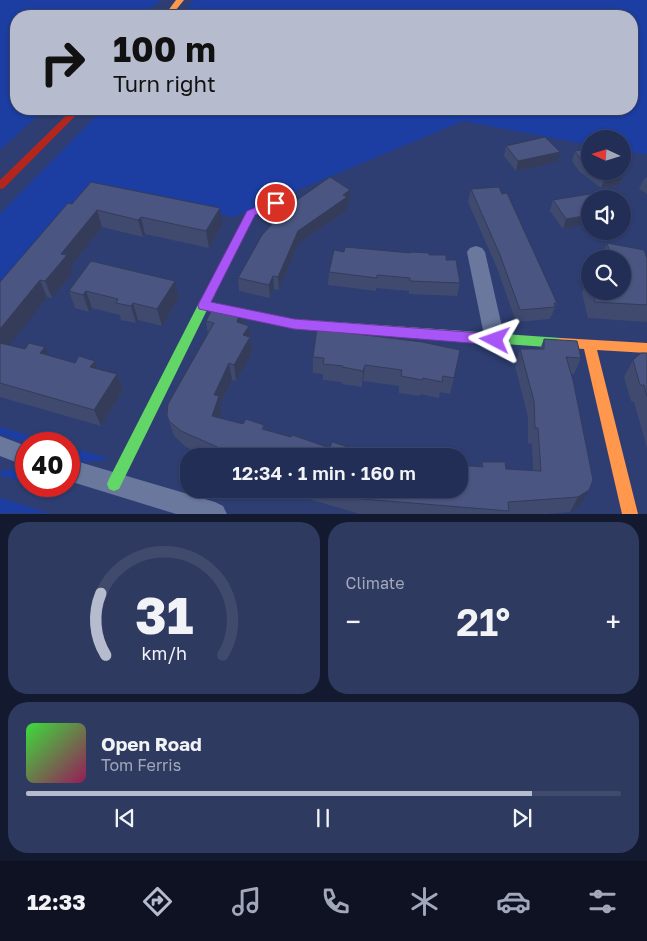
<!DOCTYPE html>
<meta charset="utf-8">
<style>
body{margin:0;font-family:"Golos Text",sans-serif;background:#2e3a60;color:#f1f3f6;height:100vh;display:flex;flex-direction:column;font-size:19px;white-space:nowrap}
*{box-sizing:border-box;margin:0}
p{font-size:16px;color:#a2a8b9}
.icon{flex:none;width:28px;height:28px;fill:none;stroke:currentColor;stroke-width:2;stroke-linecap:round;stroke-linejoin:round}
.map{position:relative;height:514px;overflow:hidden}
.panel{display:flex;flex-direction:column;gap:8px;padding:8px;background:#13192f;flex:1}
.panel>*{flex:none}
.guide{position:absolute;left:10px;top:10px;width:628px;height:105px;border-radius:20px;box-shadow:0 1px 4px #0004,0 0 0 1px #3f4a6c;background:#b6bbce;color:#111;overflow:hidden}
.needle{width:32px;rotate:274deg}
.tools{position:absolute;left:581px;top:130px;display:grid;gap:10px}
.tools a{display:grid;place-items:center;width:50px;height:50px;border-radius:50%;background:#222e56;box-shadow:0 1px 4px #0004,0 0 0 1px #3f4a6c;font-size:25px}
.speed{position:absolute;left:15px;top:432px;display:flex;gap:10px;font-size:25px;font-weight:700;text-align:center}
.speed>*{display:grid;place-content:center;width:65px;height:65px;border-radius:50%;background:#222e56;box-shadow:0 1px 4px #0004,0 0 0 1px #3f4a6c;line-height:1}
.speed .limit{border:8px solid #d22;background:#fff;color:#111}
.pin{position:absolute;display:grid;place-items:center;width:42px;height:42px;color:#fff;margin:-21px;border:2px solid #fff;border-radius:50%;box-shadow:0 1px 5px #0007}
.me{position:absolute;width:55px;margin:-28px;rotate:274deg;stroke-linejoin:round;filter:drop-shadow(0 0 4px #0008)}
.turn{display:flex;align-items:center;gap:18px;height:105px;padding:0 20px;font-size:22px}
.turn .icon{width:65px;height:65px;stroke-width:2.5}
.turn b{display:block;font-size:35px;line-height:42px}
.big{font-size:38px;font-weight:600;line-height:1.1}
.panel .tile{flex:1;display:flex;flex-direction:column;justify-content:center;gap:8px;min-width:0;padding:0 18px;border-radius:20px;background:#2e3a60}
.panel .dial{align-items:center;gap:0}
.dial svg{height:130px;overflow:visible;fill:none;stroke:#3f4a6c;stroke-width:7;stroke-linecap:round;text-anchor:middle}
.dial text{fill:#f1f3f6;stroke:none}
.song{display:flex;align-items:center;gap:15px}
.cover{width:60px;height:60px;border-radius:8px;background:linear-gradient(135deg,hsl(120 70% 55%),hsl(330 70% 35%))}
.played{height:5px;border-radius:2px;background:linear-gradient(90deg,#b6bbce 85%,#3f4a6c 85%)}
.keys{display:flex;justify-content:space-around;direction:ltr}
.heat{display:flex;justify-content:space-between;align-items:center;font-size:28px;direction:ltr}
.panel .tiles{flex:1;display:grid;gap:8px;grid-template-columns:1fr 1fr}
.tile:last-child{grid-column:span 2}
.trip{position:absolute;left:180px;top:448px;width:288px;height:50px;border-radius:20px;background:#222e56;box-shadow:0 1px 4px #0004,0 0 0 1px #3f4a6c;font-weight:600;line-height:50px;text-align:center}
.dock{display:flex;height:80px;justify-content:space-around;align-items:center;background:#0e1222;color:#a2a8b9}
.dock .icon{width:35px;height:35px}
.dock .on{color:#b6bbce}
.dock b{font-size:22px;color:#f1f3f6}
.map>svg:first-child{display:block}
.green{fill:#1c3da2}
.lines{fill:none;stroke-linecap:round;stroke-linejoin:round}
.street{fill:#6a789e;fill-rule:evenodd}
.fast{fill:#63d668;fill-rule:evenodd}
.slow{fill:#ff974d;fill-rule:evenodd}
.jam{fill:#b3261e;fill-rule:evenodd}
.wall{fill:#404a6f}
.shaded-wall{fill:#343c5a}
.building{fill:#4a5681;stroke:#343c5a}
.route{fill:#a855f7;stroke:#6d37a1}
</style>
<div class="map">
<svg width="647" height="514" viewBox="0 0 647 514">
<rect width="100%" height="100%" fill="#2e3e72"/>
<!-- green -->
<path class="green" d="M0,0H161L141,16H16V109H45L0,150Z
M194,0H647V154L623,151L622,139H590V145L463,121L233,217L95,187L0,290V214L103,109H631V16H180Z
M0,427L58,444H28L0,434Z
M69,447L108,458L101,461H86L85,463L69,457Z
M21,467L26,469V483L0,475V471Z
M0,498L49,513H0Z"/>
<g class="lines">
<!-- street -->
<path class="street" d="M476,246L482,248L485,252L505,340L502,345L495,348L488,345L485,340L467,252L470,248Z
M0,436L26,446V466L0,456Z
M69,459L215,502L223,506L227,514H176L69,481Z"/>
<!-- fast -->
<path class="fast" d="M209,291L213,292L215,295L211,302L294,319L561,338L565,339L567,343L565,347L561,348L294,329L207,310L119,489L114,491L109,489L107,484L109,479L203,295L205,292Z"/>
<!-- slow -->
<path class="slow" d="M176,0H184L171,16H164Z
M561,338L647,343V353L597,350L638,514H622L584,349L557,347L555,343L557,339Z"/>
<!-- jam -->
<path class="jam" d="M73,109H82L4,188L0,189V180Z
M276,200L281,203L280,205L255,215L213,298H205L203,295L247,211Z"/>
</g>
<!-- wall -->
<path class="wall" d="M506,146L557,162L516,171L504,156Z
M590,149V171H620L619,186L601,188L579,171L572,161L575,151Z
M647,177V194L639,189L644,179Z
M471,189L557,303L550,319L516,322L497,268L468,202Z
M590,199V224L563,229L550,211L553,200Z
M349,202L347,205V210L298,244L279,290L274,289L270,298L239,291L238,278Z
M72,204L222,225L209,248L145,234L143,237L102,227L71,266L73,272L52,298L47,297L9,345L75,363L95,361L98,369L117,374L123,390L101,426L0,397V282Z
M607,243L647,258V322L588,318L582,293L589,276H590V291H622V259H600Z
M344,252L429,255L446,260L460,283L457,296L409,294V291L376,288V291L328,285L329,272Z
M91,261L179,297L162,326L138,320L136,323L121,320L120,315L92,308L89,312L75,308L69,291Z
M206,321L242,323L249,326L252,354L236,381L232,380L220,404L222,412L220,418L243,424L264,425V430L330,448H351V455L355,456H206L186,447L174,436L167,415L208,334Z
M317,329L454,378L450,394L440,392L439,398L420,394V396L399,393V386L363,381L362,387L342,384V382L323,380V374L313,373V357Z
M544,339L581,358L574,374H571L581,505L570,512L546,514H360L275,489H459L481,466L482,462L506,469L533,471L532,444L528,443V417L515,366L520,349H540Z
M647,353V448L634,402L631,401L624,377L633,360Z"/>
<!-- shaded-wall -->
<path class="shaded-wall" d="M560,152L557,162L516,171L518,161Z
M623,176L619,186L601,188L605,178Z
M350,190L349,202L347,205V210L298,244L279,290L278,277L298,231Z
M220,208L222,225L209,248L206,231Z
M97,210L102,227L71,266L73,272L52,298L45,281L61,254Z
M590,215V224L563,229L566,219Z
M141,217L145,234L143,237L138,220Z
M273,276L274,289L270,298L269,285Z
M40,280L47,297L6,350H0V329Z
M175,281L179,297L162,326L157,309Z
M86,291L92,308L89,312L83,295Z
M133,303L138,320L136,323L131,306Z
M241,309L243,326L237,322Z
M249,326L252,354L236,381L234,365L243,335Z
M45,347L52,364L40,353Z
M95,361L101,377L90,367Z
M229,363L232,380L220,404L222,412L215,432L212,416L214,395Z
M365,365L363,381L362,387L363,371Z
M117,374L123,390L101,426L94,410Z
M589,490L581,505L570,512L578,497Z"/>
<!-- building -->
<path class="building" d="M545,137L560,152L518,161L506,146Z
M590,149V167L582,161L575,151Z
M596,171H620L623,176L605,178Z
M330,177L350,190L343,195L347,197L298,231L278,277L273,276L269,285L238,278L262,235L290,205Z
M91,182L220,208L206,231L141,217L138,220L97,210L61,254L67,255L45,281L40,280L0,329V282L68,203L72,204Z
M499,187L502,194L507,193L557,303H554L555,307L520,310L500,255L471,189Z
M596,193L600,199H590V215L566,219L553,200Z
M607,243L644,250L647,258V305L595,302L593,291H622V259H612Z
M345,247L411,253V252L429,253V255H446V260H456L460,283L410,281V278L377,275V278L329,272L334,250L344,252Z
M91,261L175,281L157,309L133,303L131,306L116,303L118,299L86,291L83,295L69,291Z
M215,303L241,309L237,322L249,326L243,335L250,337L234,365L229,363L214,395L219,396L212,416L243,424L246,419L264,425L262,429L291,437L292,435L330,448L332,442L351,448L349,455L355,456H230L231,453L181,431L169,421L167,415L168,404L214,323L206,321Z
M317,329L422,342L460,350L454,378L443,376L442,382L423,378L422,380L401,376L402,370L365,365L363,371L342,367L343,366L323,364L324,358L313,357Z
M544,339L577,341L581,358L566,357L573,380L593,480L589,490L578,497L508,502L509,511L363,499L327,489H459V465L483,467L482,462H505L506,469L541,471L538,428H535L534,401L520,349H544Z
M0,343L25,349L29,343L45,347L40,353L75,363L79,356L95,361L90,367L117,374L94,410L0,383Z
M641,353H647V397L644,385H640L633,360Z
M410,454V456H388V455Z"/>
<!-- route -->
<path class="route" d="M276,199L281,203L280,205L255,215L211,302L294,319L495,334L500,336L501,340L500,343L495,345L294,329L199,309L198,305L247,211Z"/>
</svg>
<div class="tools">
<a><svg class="needle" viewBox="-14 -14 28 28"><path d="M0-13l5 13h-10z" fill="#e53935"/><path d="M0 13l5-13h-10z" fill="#a2a8b9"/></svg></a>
<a><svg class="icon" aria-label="sound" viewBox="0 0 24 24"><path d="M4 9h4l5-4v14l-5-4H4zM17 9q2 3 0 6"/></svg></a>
<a><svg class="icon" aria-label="search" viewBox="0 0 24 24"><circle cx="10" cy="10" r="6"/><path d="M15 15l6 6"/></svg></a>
</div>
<div class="speed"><div class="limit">40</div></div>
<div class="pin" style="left:276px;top:203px;background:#d93025"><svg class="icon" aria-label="arrive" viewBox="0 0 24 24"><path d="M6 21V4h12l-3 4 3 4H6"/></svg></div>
<svg class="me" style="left:495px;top:340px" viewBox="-20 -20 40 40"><path d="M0-17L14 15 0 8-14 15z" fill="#a855f7" stroke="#fff" stroke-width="4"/></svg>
<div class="trip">12:34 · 1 min · 160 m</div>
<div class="guide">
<div class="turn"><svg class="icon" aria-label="right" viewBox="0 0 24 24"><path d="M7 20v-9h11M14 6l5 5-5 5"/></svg><div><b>100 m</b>Turn right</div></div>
</div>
</div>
<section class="panel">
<div class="tiles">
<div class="tile dial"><svg viewBox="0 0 100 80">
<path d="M14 69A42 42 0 1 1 86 69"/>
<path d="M14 69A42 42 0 0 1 11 31" stroke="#b6bbce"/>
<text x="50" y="56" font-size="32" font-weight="700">31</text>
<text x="50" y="72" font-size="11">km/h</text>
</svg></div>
<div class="tile"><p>Climate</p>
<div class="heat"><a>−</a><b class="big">21°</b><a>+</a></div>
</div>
<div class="tile">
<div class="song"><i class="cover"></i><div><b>Open Road</b><p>Tom Ferris</p></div></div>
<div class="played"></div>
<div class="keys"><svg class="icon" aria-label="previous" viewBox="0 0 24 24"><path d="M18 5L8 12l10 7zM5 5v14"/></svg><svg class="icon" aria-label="pause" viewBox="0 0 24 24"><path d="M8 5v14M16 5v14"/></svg><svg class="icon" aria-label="next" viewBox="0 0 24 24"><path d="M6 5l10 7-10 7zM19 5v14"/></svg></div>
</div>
</div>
</section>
<nav class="dock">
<b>12:33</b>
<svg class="icon on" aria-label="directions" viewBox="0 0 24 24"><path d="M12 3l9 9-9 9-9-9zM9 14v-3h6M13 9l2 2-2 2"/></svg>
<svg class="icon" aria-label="music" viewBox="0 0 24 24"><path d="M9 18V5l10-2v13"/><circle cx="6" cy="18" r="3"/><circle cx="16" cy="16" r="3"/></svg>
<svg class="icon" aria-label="phone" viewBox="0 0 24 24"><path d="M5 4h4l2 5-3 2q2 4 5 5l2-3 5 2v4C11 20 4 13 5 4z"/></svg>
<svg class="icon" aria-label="climate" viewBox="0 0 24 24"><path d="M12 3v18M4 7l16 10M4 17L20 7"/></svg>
<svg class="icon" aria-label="car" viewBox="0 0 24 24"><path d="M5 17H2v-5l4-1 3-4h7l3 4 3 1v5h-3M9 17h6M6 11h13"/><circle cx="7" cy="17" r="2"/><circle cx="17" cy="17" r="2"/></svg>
<svg class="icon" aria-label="filters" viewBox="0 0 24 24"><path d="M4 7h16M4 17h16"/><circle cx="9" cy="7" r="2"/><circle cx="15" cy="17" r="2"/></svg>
</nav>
